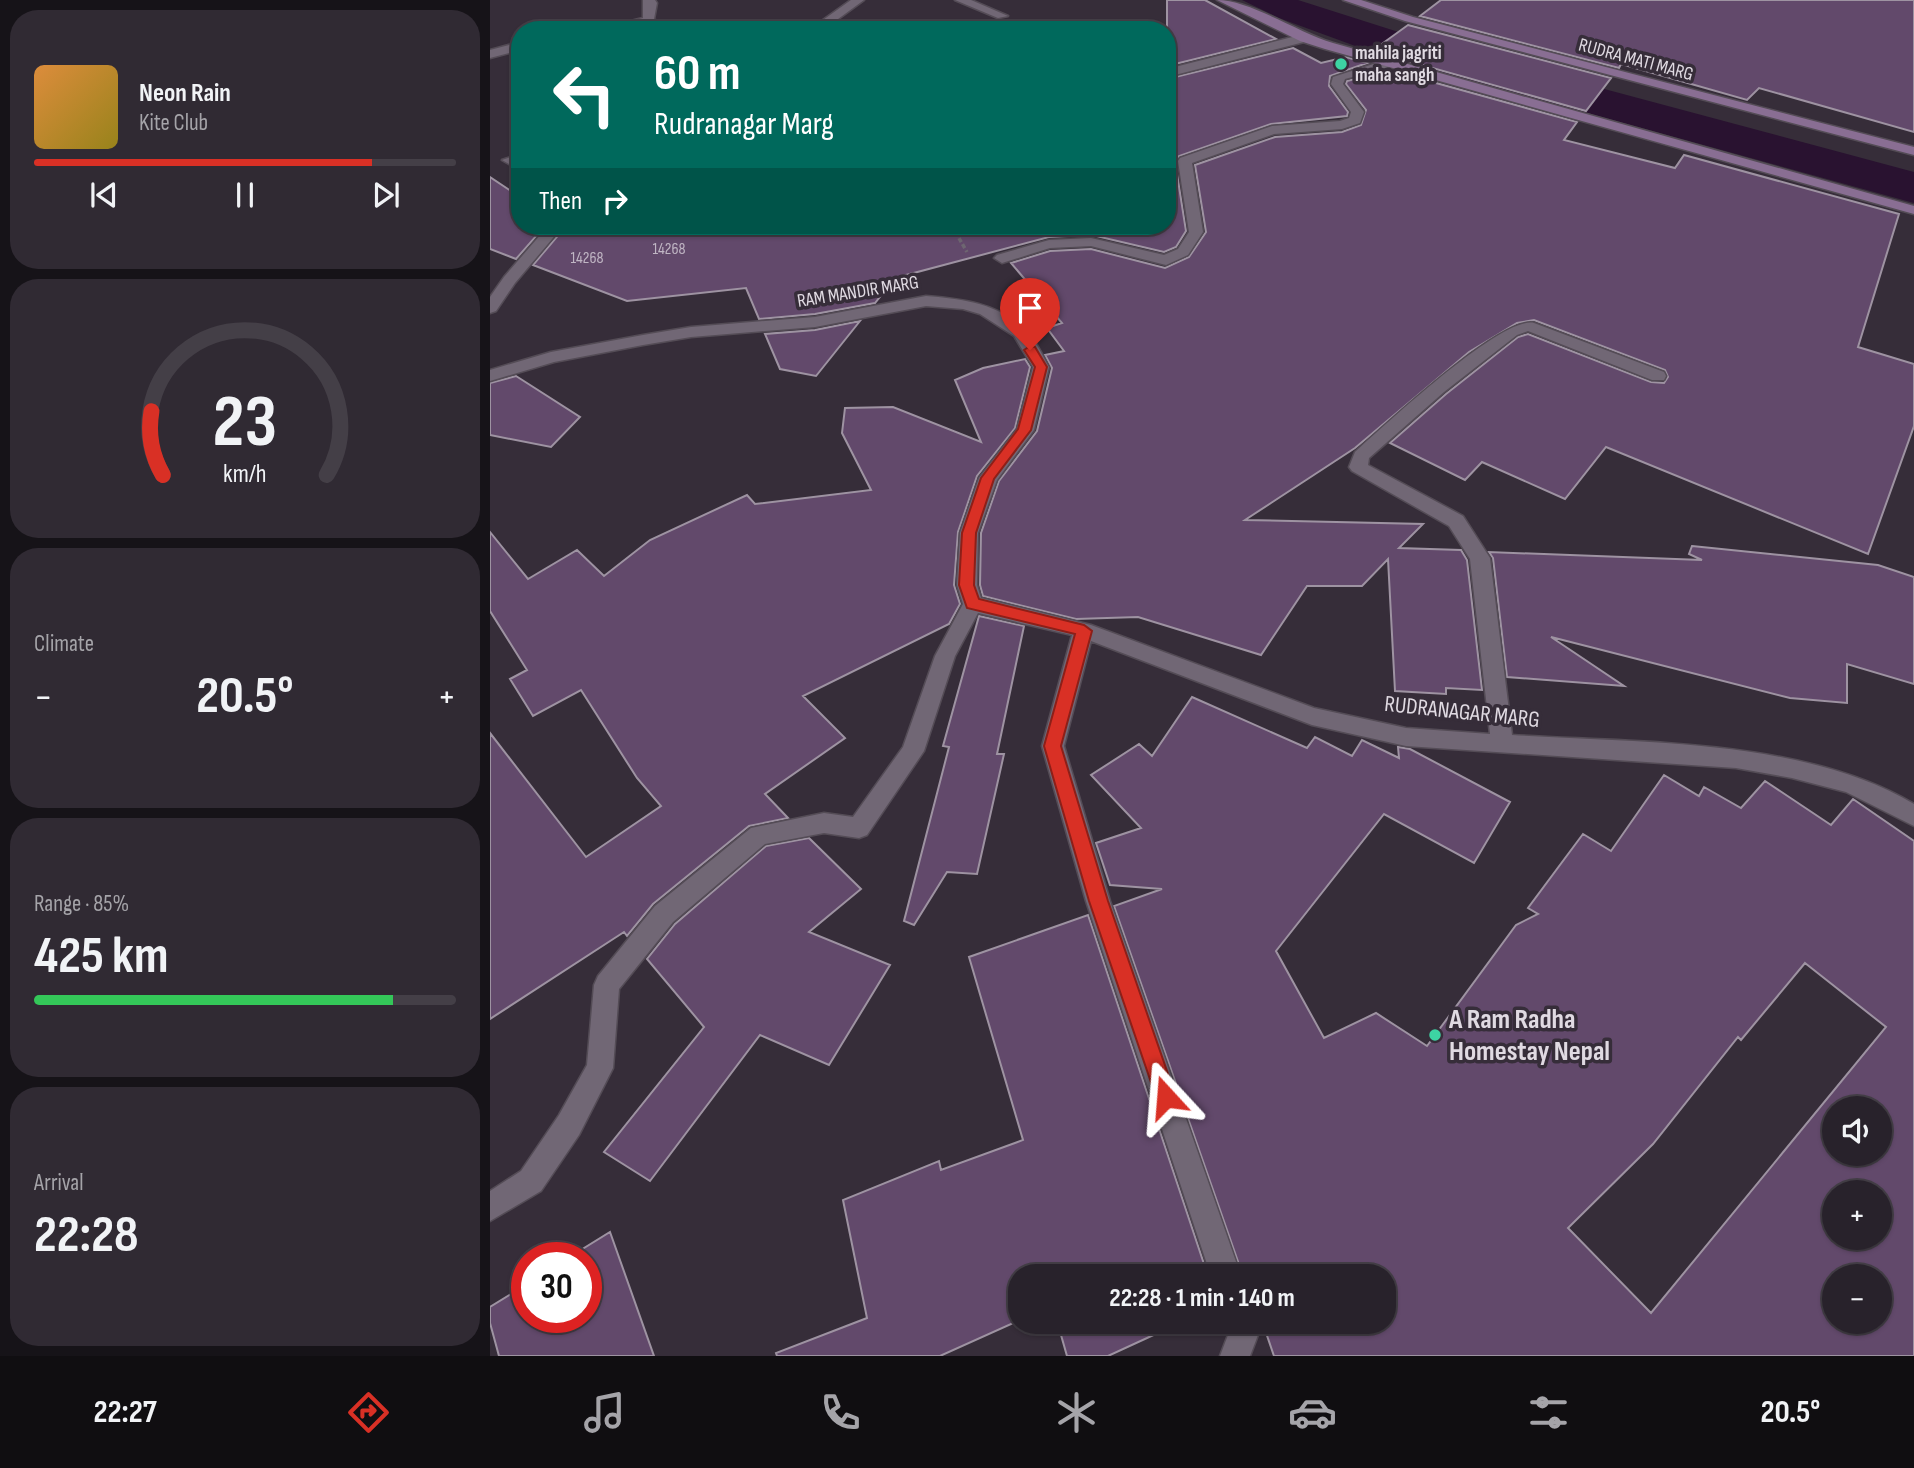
<!DOCTYPE html>
<meta charset="utf-8">
<style>
body{margin:0;font-family:"Sofia Sans Condensed",sans-serif;background:#302a33;color:#f1f3f6;height:100vh;display:flex;flex-direction:column;font-size:26px;white-space:nowrap}
*{box-sizing:border-box;margin:0}
p{font-size:23px;color:#a5a4a9}
.icon{flex:none;width:38px;height:38px;fill:none;stroke:currentColor;stroke-width:2;stroke-linecap:round;stroke-linejoin:round}
.map{position:relative;flex:1;overflow:hidden}
.side{display:flex;flex-direction:column;gap:10px;padding:10px;background:#161318;width:490px}
.side>*{flex:none}
.top-card{position:absolute;left:21px;top:21px;width:665px;height:214px;border-radius:28px;box-shadow:0 2px 5px #0004,0 0 0 2px #443f47;background:#00695c;color:#fff;overflow:hidden}
.fabs{position:absolute;left:1332px;top:1096px;display:grid;gap:14px}
.fabs a{display:grid;place-items:center;width:70px;height:70px;border-radius:50%;background:#28222b;box-shadow:0 2px 5px #0004,0 0 0 2px #443f47;font-size:35px}
.speed{position:absolute;left:21px;top:1242px;display:flex;gap:14px;font-size:35px;font-weight:700;text-align:center}
.speed>*{display:grid;place-content:center;width:91px;height:91px;border-radius:50%;background:#28222b;box-shadow:0 2px 5px #0004,0 0 0 2px #443f47;line-height:1}
.speed .limit{border:10px solid #d22;background:#fff;color:#111}
.pin{position:absolute;display:grid;place-items:center;width:60px;height:60px;color:#fff;margin:-72px -30px;border-radius:50% 50% 50% 0;rotate:-45deg;box-shadow:0 0 7px #0007}
.pin .icon{rotate:45deg}
.me{position:absolute;width:77px;margin:-38px;rotate:341deg;stroke-linejoin:round;filter:drop-shadow(0 0 5px #0008)}
.turn{display:flex;align-items:center;gap:24px;height:147px;padding:0 28px;font-size:32px}
.turn .icon{width:91px;height:91px;stroke-width:2.5}
.turn b{display:block;font-size:49px;line-height:60px}
.then{display:flex;align-items:center;height:66px;padding:0 28px;background:#0003;gap:14px;font-size:26px}
.big{font-size:52px;font-weight:700;line-height:1.1}
.side .widget{flex:1;display:flex;flex-direction:column;justify-content:center;gap:10px;min-width:0;padding:0 24px;border-radius:28px;background:#302a33}
.side .dial{align-items:center;gap:0}
.dial svg{height:182px;overflow:visible;fill:none;stroke:#443f47;stroke-width:7;stroke-linecap:round;text-anchor:middle}
.dial text{fill:#f1f3f6;stroke:none}
.song{display:flex;align-items:center;gap:21px}
.cover{width:84px;height:84px;border-radius:10px;background:linear-gradient(135deg,hsl(30 70% 55%),hsl(50 70% 35%))}
.played{height:7px;border-radius:4px;background:linear-gradient(90deg,#d93025 80%,#443f47 80%)}
.keys{display:flex;justify-content:space-around;direction:ltr}
.heat{display:flex;justify-content:space-between;align-items:center;font-size:38px;direction:ltr}
.charge{height:10px;border-radius:5px;background:linear-gradient(90deg,#34c759 85%,#443f47 0)}
.trip{position:absolute;left:518px;top:1264px;width:388px;height:70px;border-radius:28px;background:#28222b;box-shadow:0 2px 5px #0004,0 0 0 2px #443f47;font-weight:700;line-height:70px;text-align:center}
.tab-bar{display:flex;height:112px;justify-content:space-around;align-items:center;background:#100e11;color:#a5a4a9}
.tab-bar .icon{width:49px;height:49px}
.tab-bar .current{color:#d93025}
.tab-bar b{font-size:32px;color:#f1f3f6}
main{display:flex;flex:1;min-height:0}
.map>svg:first-child{display:block}
.water{fill:#291230}
.building{fill:#62496b;stroke:#9e93a2;stroke-width:2;fill-rule:evenodd}
.lines{fill:none;stroke-linecap:round;stroke-linejoin:round}
.lane-casing{stroke:#544c56;stroke-width:3}
.street-casing{stroke:#544c56;stroke-width:3}
.secondary-casing{stroke:#544c56;stroke-width:3}
.path{stroke:#6e6671;stroke-width:3.5;stroke-dasharray:4.5 2.5;stroke-linecap:butt}
.lane{fill:#716775;fill-rule:evenodd}
.street{fill:#716775;fill-rule:evenodd}
.secondary{fill:#896e93;fill-rule:evenodd}
.route{fill:#d93025;stroke:#8d1f18;stroke-width:2}
.poi-dot{fill:#3dd4a3;stroke:#362d39;stroke-width:2.5}
.labels{text-anchor:middle;dominant-baseline:central;stroke-width:7;stroke-linejoin:round;paint-order:stroke}
.far-number-label{font-size:16px;fill:#c0b6c4}
.far-poi-label{font-size:19px;font-weight:bold;fill:#e0dae2;stroke:#362d39;text-anchor:start}
.far-street-label{font-size:19px;fill:#e0dae2;stroke:#362d39}
.street-label{font-size:23px;fill:#e0dae2;stroke:#362d39}
.near-poi-label{font-size:28px;font-weight:bold;fill:#e0dae2;stroke:#362d39;text-anchor:start}
</style>
<main>
<section class="side">
<div class="widget">
<div class="song"><i class="cover"></i><div><b>Neon Rain</b><p>Kite Club</p></div></div>
<div class="played"></div>
<div class="keys"><svg class="icon" aria-label="previous" viewBox="0 0 24 24"><path d="M18 5L8 12l10 7zM5 5v14"/></svg><svg class="icon" aria-label="pause" viewBox="0 0 24 24"><path d="M8 5v14M16 5v14"/></svg><svg class="icon" aria-label="next" viewBox="0 0 24 24"><path d="M6 5l10 7-10 7zM19 5v14"/></svg></div>
</div>
<div class="widget dial"><svg viewBox="0 0 100 80">
<path d="M14 69A42 42 0 1 1 86 69"/>
<path d="M14 69A42 42 0 0 1 9 41" stroke="#d93025"/>
<text x="50" y="56" font-size="32" font-weight="700">23</text>
<text x="50" y="72" font-size="11">km/h</text>
</svg></div>
<div class="widget"><p>Climate</p>
<div class="heat"><a>−</a><b class="big">20.5°</b><a>+</a></div>
</div>
<div class="widget"><p>Range · 85%</p><b class="big">425 km</b><div class="charge"></div></div>
<div class="widget"><p>Arrival</p><b class="big">22:28</b></div>
</section>
<div class="map">
<svg width="1424" height="1356" viewBox="0 0 1424 1356">
<rect width="100%" height="100%" fill="#362d39"/>
<!-- water -->
<path class="water" d="M752,0H808L943,43L1424,172V203L898,58L789,18Z"/>
<!-- building -->
<path class="building" d="M677,0H715L786,39L677,66Z
M951,0H1424V132L1269,88L1257,100L1131,64L1129,68L930,16Z
M918,25L1121,78L1096,111L882,51Z
M803,48L831,63L856,57L877,63L840,76L839,86L858,112L857,116L781,124L689,156L685,161L696,231L686,247L674,252L602,235L559,237L405,278L385,303L325,314L269,319L256,288L137,301L43,265L76,226H677V79Z
M899,70L1087,122L1074,140L1185,168L1194,155L1409,214L1368,347L1424,364V426L1378,554L1116,447L1075,499L992,462L975,480L900,443L956,394L1028,337L1038,334L1161,382L1174,383L1178,377L1175,370L1044,320L1027,323L979,352L865,448L755,520L933,524L909,548L971,550L977,560L992,690L956,688V694L905,691L898,559L872,586H817L771,655L648,617L586,619L493,596L490,585L491,533L509,481L547,431L562,368L555,355L574,351L557,328L572,323L521,263L560,251L601,249L675,268L699,257L716,232L705,165L785,137L852,132L871,125L876,110L856,84L857,81Z
M0,177L30,197V226H55L26,259L0,249Z
M370,321L326,376L290,369L275,334L325,330Z
M535,359L540,367L525,428L487,476L468,532L464,585L470,604L459,624L313,696L355,738L275,794L298,818L259,826L163,904L137,936L134,932L0,1019V733L96,857L171,806L147,778L91,690L43,716L20,679L37,670L0,611V532L38,579L87,550L114,576L160,540L257,495L265,504L381,490L352,433L355,408L403,407L491,442L465,380L493,368Z
M26,376L90,417L61,447L0,435V383Z
M1202,546L1388,565L1424,577V684L1357,664V703L1300,698L1061,637L1134,686L1017,677L1003,558L999,552L1212,560L1199,554Z
M489,616L534,626L507,754H514L487,874L457,872L424,925L414,921L459,747L453,746Z
M702,697L817,748L825,737L862,756L872,740L909,758L908,747L920,749L1020,802L984,863L894,814L786,951L834,1038L886,1013L937,1046L1026,925L1048,914L1038,908L1093,834L1121,851L1174,775L1209,796L1214,787L1251,808L1275,781L1341,825L1363,799L1424,841V1356H784L772,1321H894V1276H753L624,906L672,889L620,885L606,843L651,828L601,775L649,744L662,756ZM1315,963L1396,1027L1161,1313L1078,1228L1163,1144L1248,1037L1251,1040ZM1344,1108H1390V1153H1344ZM1344,1192H1390V1237H1344ZM1344,1276H1390V1321H1344Z
M319,838L371,889L319,932L400,965L339,1065L270,1035L160,1181L114,1152L214,1027L157,959L185,924L276,846Z
M598,915L718,1276H530V1320L450,1356H287L286,1353L377,1318L353,1200L449,1161L451,1170L533,1140L479,957Z
M120,1232L164,1356H9L0,1323V1307L37,1284V1318H96V1258H78Z
M567,1321H694L618,1356H577Z"/>
<g class="lines">
<!-- lane casing -->
<g class="lane-casing">
<path id="lane" d="M465,0H481L518,16L508,18Z"/>
</g>
<!-- street casing -->
<g class="street-casing">
<path id="street" d="M153,0H165L167,3L164,19L180,30H165L156,24L128,30H104L153,18Z
M361,0H374L333,30H319Z
M814,34L820,38L818,41L677,77V69Z
M30,42V50L0,58V50Z
M899,59L903,60V66L855,79L853,84L874,112L870,123L852,129L784,134L702,163L713,232L698,255L676,265L601,246L560,248L512,263L504,258L507,255L559,240L601,238L674,255L688,249L699,232L688,161L690,158L782,126L850,121L859,118L861,112L841,84L843,77Z
M30,154V162L19,164L12,160Z
M58,226H73L25,283L6,311L0,313V297L14,277Z
M436,296C472,299 507,303 535,329C545,338 552,355 559,367L544,430L507,480L488,533L487,585L491,598L601,625L824,708L916,728L1000,734L980,559L959,526L862,471L859,467L865,452C892,428 1012,315 1044,323L1174,372L1176,376L1174,380H1162L1038,331L1027,335L954,392L879,458L878,465L973,516L1000,558L1022,735C1148,743 1313,738 1424,804V826L1356,792L1302,778L1246,768L916,746L822,725L601,641L574,746L620,901L751,1276H721L596,901L552,746L582,635L488,613L465,656L434,751L377,835L369,838L334,833L275,844L183,922L129,989L123,1068L89,1135L51,1191L0,1221V1191L31,1171L69,1115L97,1065L104,985L108,976L165,906L261,828L334,813L363,817L413,747L445,656L473,604L467,585L470,533L489,478L527,429L543,367L524,336L490,314L473,309L436,306L325,327L201,337L153,345L64,362L0,381V370L61,352L153,335L201,327L325,317Z
M734,1321H764L768,1335L760,1356H730L738,1335Z"/>
</g>
<!-- secondary casing -->
<g class="secondary-casing">
<path id="secondary" d="M727,0C760,0 809,33 843,43L1424,206V214L835,49L810,41Z
M853,0H871L923,17L1424,147V155L915,21Z"/>
</g>
<!-- path -->
<path class="path" d="M462,226L477,252"/>
<!-- lane -->
<use href="#lane" class="lane"/>
<!-- street -->
<use href="#street" class="street"/>
<!-- secondary -->
<use href="#secondary" class="secondary"/>
</g>
<!-- route -->
<path class="route" d="M540,346L545,347L557,367L541,430L504,479L486,533L484,585L489,599L594,625L602,631L571,746L618,901L686,1097L683,1104L676,1107L669,1104L666,1097L599,901L554,746L585,634L477,608L469,585L472,533L491,478L528,429L545,367L534,350Z"/>
<!-- markers -->
<g class="poi-dot">
<circle cx="851" cy="64" r="7"/>
<circle cx="945" cy="1035" r="7"/>
</g>
<g class="labels">
<!-- far-number labels -->
<g class="far-number-label">
<text x="179" y="249">14268</text>
<text x="97" y="258">14268</text>
</g>
<!-- far-poi labels -->
<g class="far-poi-label">
<text x="865" y="53">mahila jagriti<tspan x="865" dy="22">maha sangh</tspan></text>
</g>
<!-- far-street labels -->
<g class="far-street-label">
<text transform="translate(1146 60) rotate(15)">RUDRA MATI MARG</text>
<text transform="translate(368 292) rotate(-9)">RAM MANDIR MARG</text>
</g>
<!-- street labels -->
<g class="street-label">
<text transform="translate(972 712) rotate(6)">RUDRANAGAR MARG</text>
</g>
<!-- near-poi labels -->
<g class="near-poi-label">
<text x="959" y="1019">A Ram Radha<tspan x="959" dy="32">Homestay Nepal</tspan></text>
</g>
</g>
</svg>
<div class="fabs">
<a><svg class="icon" aria-label="sound" viewBox="0 0 24 24"><path d="M4 9h4l5-4v14l-5-4H4zM17 9q2 3 0 6"/></svg></a>
<a>+</a>
<a>−</a>
</div>
<div class="speed"><div class="limit">30</div></div>
<div class="pin" style="left:540px;top:350px;background:#d93025"><svg class="icon" aria-label="arrive" viewBox="0 0 24 24"><path d="M6 21V4h12l-3 4 3 4H6"/></svg></div>
<svg class="me" style="left:676px;top:1097px" viewBox="-20 -20 40 40"><path d="M0-17L14 15 0 8-14 15z" fill="#d93025" stroke="#fff" stroke-width="4"/></svg>
<div class="trip">22:28 · 1 min · 140 m</div>
<div class="top-card">
<div class="turn"><svg class="icon" aria-label="left" viewBox="0 0 24 24"><path d="M17 20v-9H6M10 6l-5 5 5 5"/></svg><div><b>60 m</b>Rudranagar Marg</div></div>
<div class="then">Then<svg class="icon" aria-label="right" viewBox="0 0 24 24"><path d="M7 20v-9h11M14 6l5 5-5 5"/></svg></div>
</div>
</div>
</main>
<nav class="tab-bar">
<b>22:27</b>
<svg class="icon current" aria-label="directions" viewBox="0 0 24 24"><path d="M12 3l9 9-9 9-9-9zM9 14v-3h6M13 9l2 2-2 2"/></svg>
<svg class="icon" aria-label="music" viewBox="0 0 24 24"><path d="M9 18V5l10-2v13"/><circle cx="6" cy="18" r="3"/><circle cx="16" cy="16" r="3"/></svg>
<svg class="icon" aria-label="phone" viewBox="0 0 24 24"><path d="M5 4h4l2 5-3 2q2 4 5 5l2-3 5 2v4C11 20 4 13 5 4z"/></svg>
<svg class="icon" aria-label="climate" viewBox="0 0 24 24"><path d="M12 3v18M4 7l16 10M4 17L20 7"/></svg>
<svg class="icon" aria-label="car" viewBox="0 0 24 24"><path d="M5 17H2v-5l4-1 3-4h7l3 4 3 1v5h-3M9 17h6M6 11h13"/><circle cx="7" cy="17" r="2"/><circle cx="17" cy="17" r="2"/></svg>
<svg class="icon" aria-label="filters" viewBox="0 0 24 24"><path d="M4 7h16M4 17h16"/><circle cx="9" cy="7" r="2"/><circle cx="15" cy="17" r="2"/></svg>
<b>20.5°</b>
</nav>
